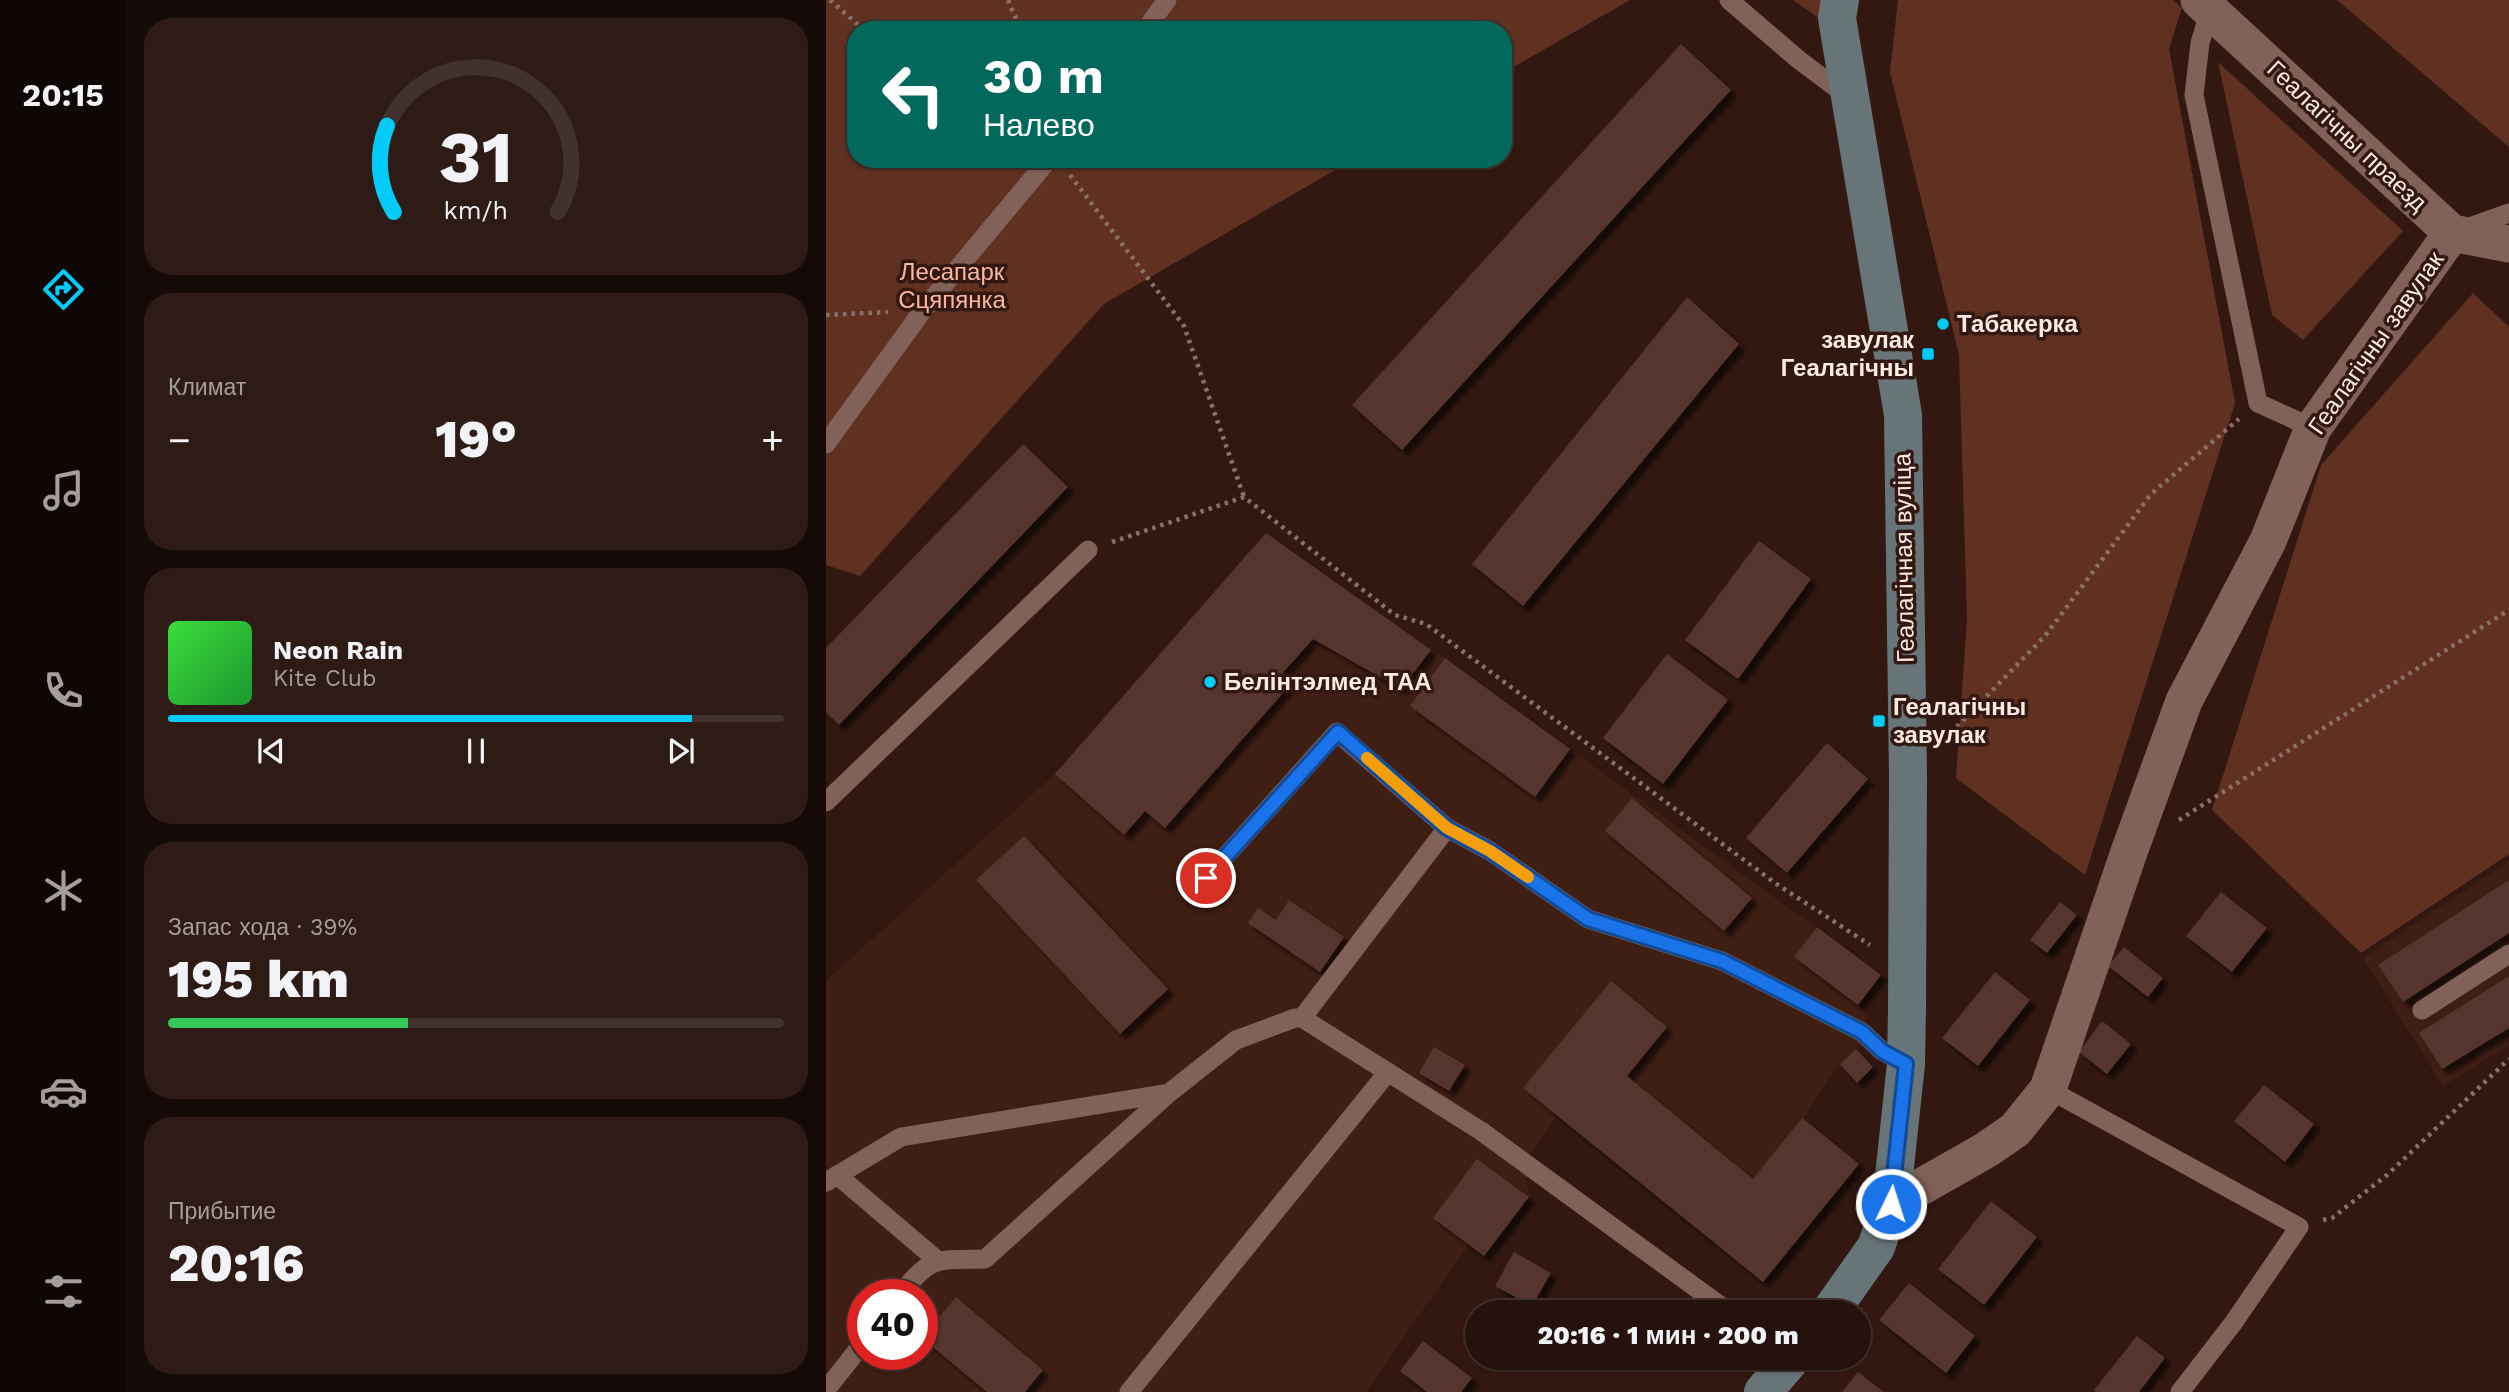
<!DOCTYPE html>
<html lang="ru">
<meta charset="utf-8">
<style>
body{margin:0;font-family:"Work Sans",sans-serif;background:#2e1b15;color:#f1f3f6;height:100vh;display:flex;flex-direction:column;font-size:26px;white-space:nowrap}
*{box-sizing:border-box;margin:0}
p{font-size:23px;color:#a49e9d}
.icon{flex:none;width:38px;height:38px;fill:none;stroke:currentColor;stroke-width:2;stroke-linecap:round;stroke-linejoin:round}
.map{position:relative;flex:1;overflow:hidden}
.sheet{display:flex;flex-direction:column;gap:18px;padding:18px;background:#150a07;width:700px}
.sheet>*{flex:none}
.hud{position:absolute;left:21px;top:21px;width:665px;height:147px;border-radius:28px;box-shadow:0 2px 5px #0004,0 0 0 2px #42322d;background:#00695c;color:#fff;overflow:hidden}
.speed{position:absolute;left:21px;top:1279px;display:flex;gap:14px;font-size:35px;font-weight:700;text-align:center}
.speed>*{display:grid;place-content:center;width:91px;height:91px;border-radius:50%;background:#26120c;box-shadow:0 2px 5px #0004,0 0 0 2px #42322d;line-height:1}
.speed .limit{border:10px solid #d22;background:#fff;color:#111}
.pin{position:absolute;display:grid;place-items:center;width:60px;height:60px;color:#fff;margin:-30px;border:4px solid #fff;border-radius:50%;box-shadow:0 2px 7px #0007}
.me{position:absolute;width:77px;margin:-38px;rotate:4deg;stroke-linejoin:round;filter:drop-shadow(0 0 5px #0008)}
.turn{display:flex;align-items:center;gap:24px;height:147px;padding:0 21px;font-size:32px}
.turn .icon{width:91px;height:91px;stroke-width:2.5}
.turn b{display:block;font-size:49px;line-height:60px}
.big{font-size:52px;font-weight:800;line-height:1.1}
.sheet .card{flex:1;display:flex;flex-direction:column;justify-content:center;gap:10px;min-width:0;padding:0 24px;border-radius:28px;background:#2e1b15}
.sheet .dial{align-items:center;gap:0}
.dial svg{height:182px;overflow:visible;fill:none;stroke:#42322d;stroke-width:7;stroke-linecap:round;text-anchor:middle}
.dial text{fill:#f1f3f6;stroke:none}
.song{display:flex;align-items:center;gap:21px}
.cover{width:84px;height:84px;border-radius:10px;background:linear-gradient(135deg,hsl(120 70% 55%),hsl(130 70% 35%))}
.played{height:7px;border-radius:4px;background:linear-gradient(90deg,#01cbf9 85%,#42322d 85%)}
.keys{display:flex;justify-content:space-around;direction:ltr}
.heat{display:flex;justify-content:space-between;align-items:center;font-size:38px;direction:ltr}
.charge{height:10px;border-radius:5px;background:linear-gradient(90deg,#34c759 39%,#42322d 0)}
.trip{position:absolute;left:639px;top:1300px;width:406px;height:70px;border-radius:35px;background:#26120c;box-shadow:0 2px 5px #0004,0 0 0 2px #42322d;font-weight:800;line-height:70px;text-align:center}
main{display:flex;flex:1;min-height:0}
.tabs{display:flex;flex-direction:column;width:126px;justify-content:space-around;align-items:center;background:#0f0705;color:#a49e9d}
.tabs .icon{width:49px;height:49px}
.tabs .current{color:#01cbf9}
.tabs b{font-size:32px;color:#f1f3f6}
.map>svg:first-child{display:block}
.built{fill:#3f1e13;fill-rule:evenodd}
.green{fill:#603021}
.building{fill:#54362d;filter:url(#shadow)}
.lines{fill:none;stroke-linecap:round;stroke-linejoin:round}
.path{stroke:#89716a;stroke-width:4.5;stroke-dasharray:3.5 5;stroke-linecap:butt}
.lane{stroke:#826258;stroke-width:19}
.street{stroke:#826258;stroke-width:37}
.secondary{stroke:#687578;stroke-width:38}
.route-casing{stroke:#114b97;stroke-width:18}
.route{stroke:#1a73e8;stroke-width:12}
.slow{stroke:#f59e0b;stroke-width:12}
.poi-dot{fill:#01cbf9;stroke:#321810;stroke-width:2.5}
.labels{text-anchor:middle;dominant-baseline:central;stroke-width:7;stroke-linejoin:round;paint-order:stroke}
.street-label{font-size:24px;fill:#fdeae4;stroke:#321810}
.park-label{font-size:24px;fill:#fbb6a0;stroke:#321810}
.poi-label{font-size:24px;font-weight:bold;fill:#fdeae4;stroke:#321810;text-anchor:start}
</style>
<main>
<nav class="tabs">
<b>20:15</b>
<svg class="icon current" aria-label="directions" viewBox="0 0 24 24"><path d="M12 3l9 9-9 9-9-9zM9 14v-3h6M13 9l2 2-2 2"/></svg>
<svg class="icon" aria-label="music" viewBox="0 0 24 24"><path d="M9 18V5l10-2v13"/><circle cx="6" cy="18" r="3"/><circle cx="16" cy="16" r="3"/></svg>
<svg class="icon" aria-label="phone" viewBox="0 0 24 24"><path d="M5 4h4l2 5-3 2q2 4 5 5l2-3 5 2v4C11 20 4 13 5 4z"/></svg>
<svg class="icon" aria-label="climate" viewBox="0 0 24 24"><path d="M12 3v18M4 7l16 10M4 17L20 7"/></svg>
<svg class="icon" aria-label="car" viewBox="0 0 24 24"><path d="M5 17H2v-5l4-1 3-4h7l3 4 3 1v5h-3M9 17h6M6 11h13"/><circle cx="7" cy="17" r="2"/><circle cx="17" cy="17" r="2"/></svg>
<svg class="icon" aria-label="filters" viewBox="0 0 24 24"><path d="M4 7h16M4 17h16"/><circle cx="9" cy="7" r="2"/><circle cx="15" cy="17" r="2"/></svg>
</nav>
<section class="sheet">
<div class="card dial"><svg viewBox="0 0 100 80">
<path d="M14 69A42 42 0 1 1 86 69"/>
<path d="M14 69A42 42 0 0 1 11 31" stroke="#01cbf9"/>
<text x="50" y="56" font-size="32" font-weight="700">31</text>
<text x="50" y="72" font-size="11">km/h</text>
</svg></div>
<div class="card"><p>Климат</p>
<div class="heat"><a>−</a><b class="big">19°</b><a>+</a></div>
</div>
<div class="card">
<div class="song"><i class="cover"></i><div><b>Neon Rain</b><p>Kite Club</p></div></div>
<div class="played"></div>
<div class="keys"><svg class="icon" aria-label="previous" viewBox="0 0 24 24"><path d="M18 5L8 12l10 7zM5 5v14"/></svg><svg class="icon" aria-label="pause" viewBox="0 0 24 24"><path d="M8 5v14M16 5v14"/></svg><svg class="icon" aria-label="next" viewBox="0 0 24 24"><path d="M6 5l10 7-10 7zM19 5v14"/></svg></div>
</div>
<div class="card"><p>Запас хода · 39%</p><b class="big">195 km</b><div class="charge"></div></div>
<div class="card"><p>Прибытие</p><b class="big">20:16</b></div>
</section>
<div class="map">
<svg width="1683" height="1392" viewBox="0 0 1683 1392">
<defs>
<filter id="shadow"><feDropShadow dx="6" dy="6" stdDeviation="2" flood-color="#0009"/></filter>
</defs>
<rect width="100%" height="100%" fill="#321810"/>
<!-- built -->
<path class="built" d="M440,533L619,658L1055,975L1032,1005L1042,1016L1030,1049L1014,1064L977,1118L1033,1164L937,1282L731,1115L699,1162L703,1197L658,1256L642,1245L540,1392H0V981L229,774ZM37,1295H96V1354H37Z
M1683,861V1045L1617,1086L1537,958Z"/>
<!-- green -->
<path class="green" d="M0,0H804L677,73V30H30V159H528L278,304L34,576L0,565Z
M967,0H1027L1031,45Z
M1072,0H1347L1356,8L1343,49L1409,403L1259,875L1130,778L1141,619L1133,355L1064,72Z
M1511,0H1683V147Z
M1392,62L1577,231L1477,340L1446,315Z
M1647,293L1683,327V854L1535,953L1386,810L1495,465Z"/>
<!-- building -->
<path class="building" d="M855,44L905,90L576,450L526,405Z
M861,297L913,344L697,606L646,564Z
M197,444L242,487L13,725L0,712V648Z
M440,533L605,650L575,689L487,639L453,677L463,686L339,828L319,811L298,835L229,774Z
M933,541L985,579L912,679L859,640Z
M841,654L902,700L837,784L777,738Z
M619,658L744,749L709,797L584,706Z
M1001,743L1042,779L961,873L920,838Z
M806,798L926,898L898,931L779,831Z
M198,836L342,989L294,1034L150,880Z
M1683,880V933L1577,1002L1552,965Z
M1395,892L1441,928L1406,972L1360,936Z
M463,900L518,937L494,972L422,923L432,908L450,920Z
M1234,902L1251,915L1221,953L1204,940Z
M991,927L1055,975L1032,1005L968,957Z
M1298,947L1337,978L1322,997L1282,966Z
M1169,972L1204,1000L1152,1066L1116,1038Z
M1683,976V1028L1616,1069L1593,1033Z
M785,981L841,1027L801,1076L927,1179L976,1118L1033,1164L937,1282L697,1088Z
M1276,1021L1305,1044L1281,1074L1253,1052Z
M608,1047L639,1065L623,1091L593,1073Z
M1030,1049L1047,1067L1031,1083L1014,1064Z
M1438,1085L1488,1124L1459,1162L1408,1121Z
M651,1159L703,1197L658,1256L607,1218Z
M1165,1201L1211,1237L1158,1305L1112,1269Z
M688,1252L725,1273L706,1306L669,1286Z
M1083,1283L1149,1336L1120,1373L1053,1320Z
M130,1297L217,1370L199,1392H161L96,1338Z
M1311,1336L1339,1358L1313,1392H1270L1268,1390Z
M597,1341L646,1378L635,1392H601L574,1371Z
M1032,1372L1058,1392H1016Z"/>
<g class="lines">
<!-- path -->
<path class="path" d="M4,0L38,30
M182,0L195,30
M244,175L358,326L418,497
M0,315L62,312
M286,542L418,497L569,615L600,624L949,883L1044,945
M1119,739L1219,636L1325,494L1413,419
M1353,820L1683,610
M1497,1220L1506,1218L1561,1175L1683,1059"/>
<!-- lane -->
<path class="lane" d="M903,0L973,60L1021,96
M1384,10L1374,43L1368,95L1432,403L1487,428
M319,30L341,0
M1638,229L1683,213
M0,444L97,310L223,159
M0,802L262,550
M380,878L511,732L621,828L664,851L762,919L896,961L1036,1032L1056,1051L1080,1064
M1596,1010L1683,954
M476,1018L621,828
M1222,1089L1473,1227L1408,1322L1354,1392
M11,1175L111,1260
M0,1182L75,1137L343,1093
M74,1295C105,1255 111,1260 159,1259L343,1093L410,1040L469,1018H476L655,1131L903,1312
M0,1390L37,1343
M303,1392L562,1072"/>
<!-- street -->
<path class="street" d="M1373,0L1626,233L1683,244
M1065,1204L1160,1150L1189,1130L1222,1089L1303,852L1358,701L1442,541L1487,428L1626,233"/>
<!-- secondary -->
<path class="secondary" d="M1004,1312L1050,1247L1065,1204L1080,1064L1081,1009L1082,777L1077,415L1011,18L1014,0
M937,1392L966,1358"/>
</g>
<g class="lines">
<!-- route casing -->
<g class="route-casing">
<path id="route" d="M380,878L512,732L621,828L664,851L762,919L896,961L1036,1032L1056,1051L1080,1064L1065,1204"/>
</g>
<!-- route -->
<use href="#route" class="route"/>
<!-- slow -->
<path class="slow" d="M541,758L621,828L664,851L702,877"/>
</g>
<!-- markers -->
<g class="poi-dot">
<circle cx="1117" cy="324" r="7"/>
<rect x="1095" y="347" width="14" height="14" rx="3.5"/>
<circle cx="384" cy="682" r="7"/>
<rect x="1046" y="714" width="14" height="14" rx="3.5"/>
</g>
<g class="labels">
<!-- street labels -->
<g class="street-label">
<text transform="translate(1521 136) rotate(43)">Геалагічны праезд</text>
<text transform="translate(1550 343) rotate(-55)">Геалагічны завулак</text>
<text transform="translate(1078 558) rotate(-91)">Геалагічная вуліца</text>
</g>
<!-- park labels -->
<g class="park-label">
<text x="126" y="272">Лесапарк<tspan x="126" dy="28">Сцяпянка</tspan></text>
</g>
<!-- poi labels -->
<g class="poi-label">
<text x="1131" y="324">Табакерка</text>
<text x="1088" y="340" text-anchor="end">завулак<tspan x="1088" dy="28">Геалагічны</tspan></text>
<text x="398" y="682">Белінтэлмед ТАА</text>
<text x="1067" y="707">Геалагічны<tspan x="1067" dy="28">завулак</tspan></text>
</g>
</g>
</svg>
<div class="speed"><div class="limit">40</div></div>
<div class="pin" style="left:380px;top:878px;background:#d93025"><svg class="icon" aria-label="arrive" viewBox="0 0 24 24"><path d="M6 21V4h12l-3 4 3 4H6"/></svg></div>
<svg class="me" style="left:1065px;top:1204px" viewBox="-20 -20 40 40"><circle r="17" fill="#1a73e8" stroke="#fff" stroke-width="3"/><path d="M0-11L8 9 0 5-8 9z" fill="#fff"/></svg>
<div class="trip">20:16 · 1 мин · 200 m</div>
<div class="hud">
<div class="turn"><svg class="icon" aria-label="left" viewBox="0 0 24 24"><path d="M17 20v-9H6M10 6l-5 5 5 5"/></svg><div><b>30 m</b>Налево</div></div>
</div>
</div>
</main>
